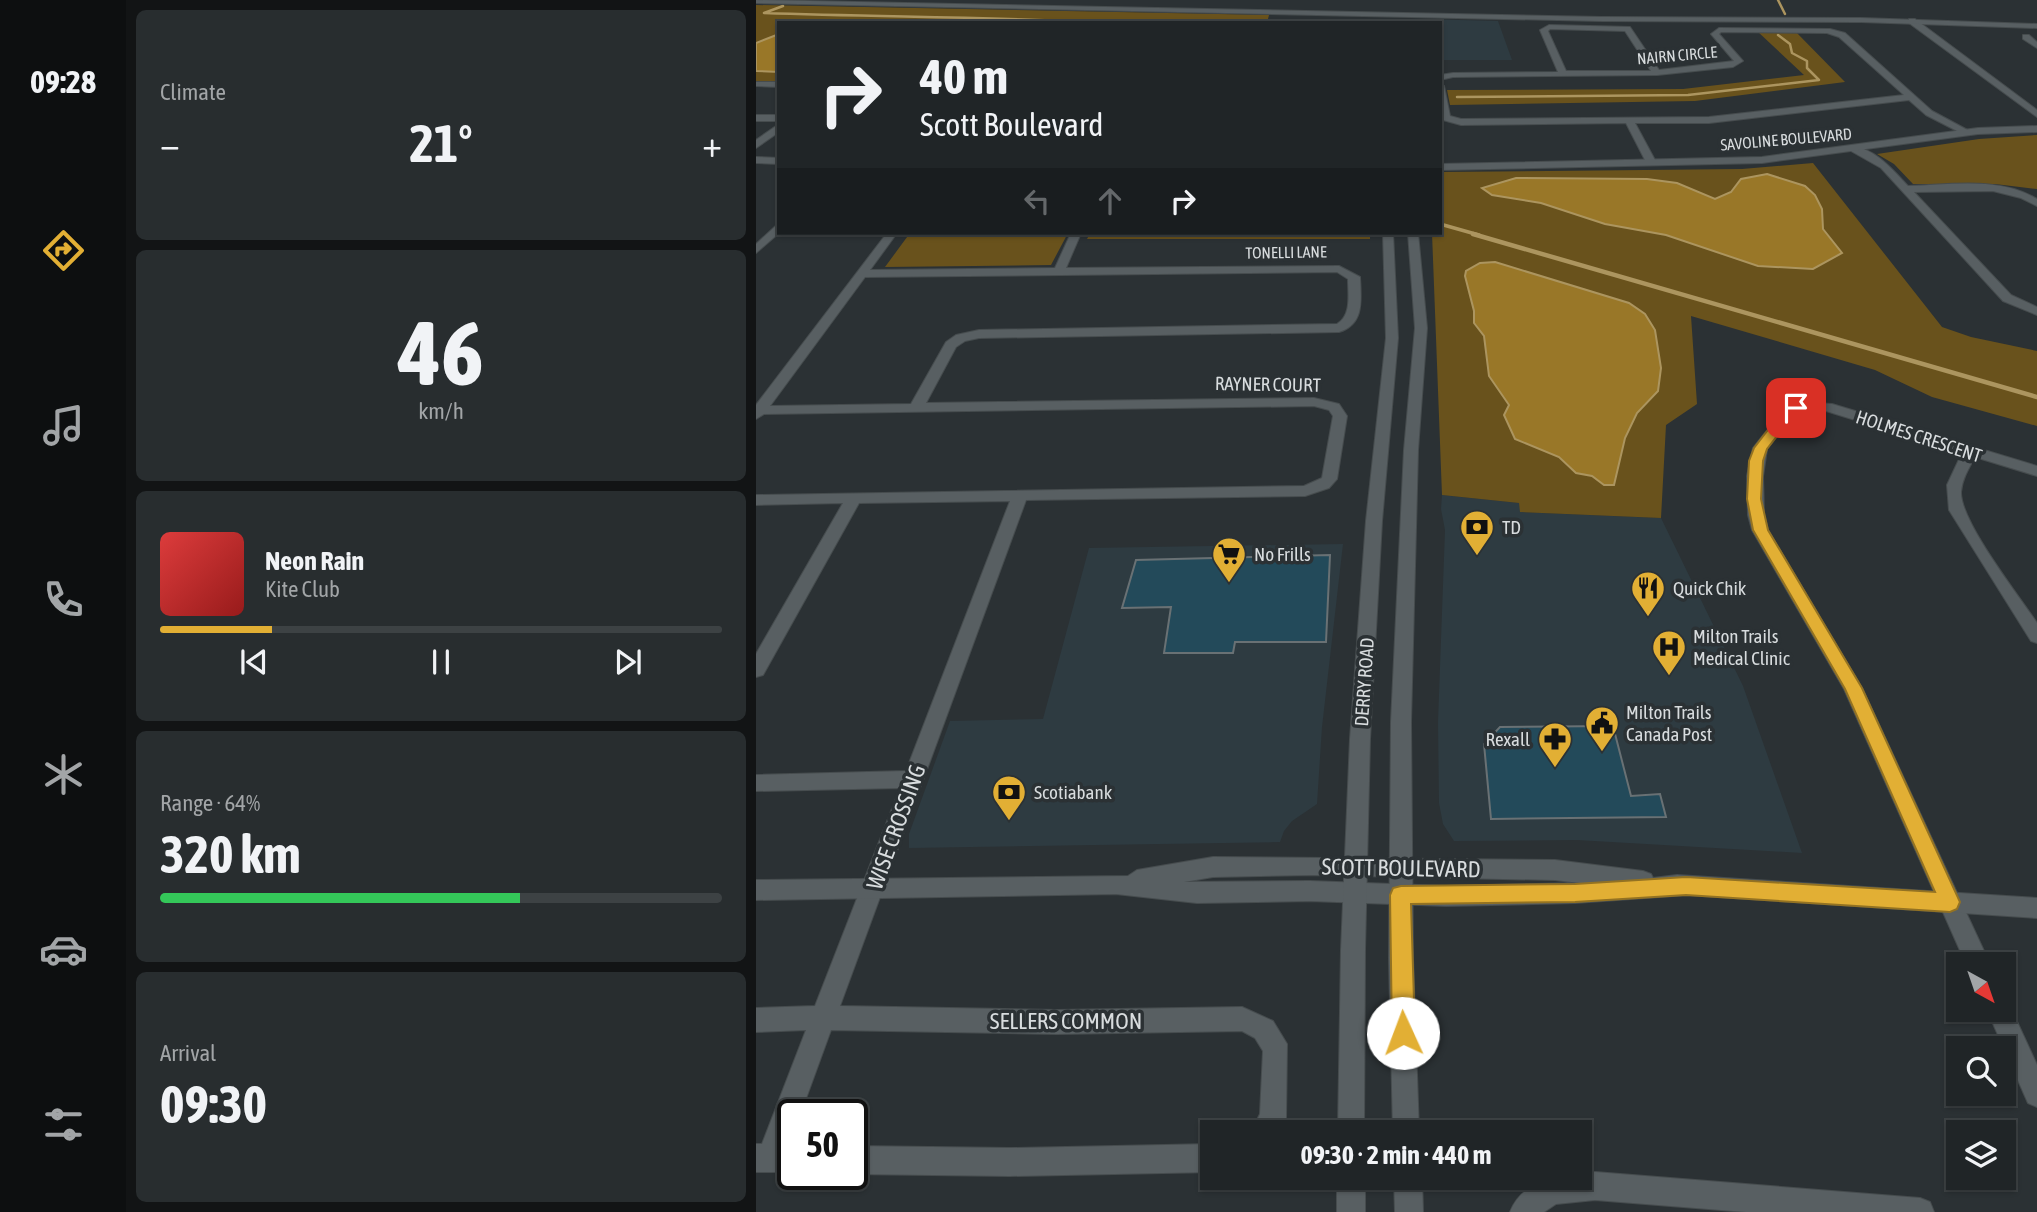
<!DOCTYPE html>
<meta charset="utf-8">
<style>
body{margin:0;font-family:"Asap Condensed",sans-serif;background:#282d2f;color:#f1f3f6;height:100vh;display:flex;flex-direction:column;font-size:26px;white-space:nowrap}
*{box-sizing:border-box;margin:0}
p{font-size:23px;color:#a2a5a7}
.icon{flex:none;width:38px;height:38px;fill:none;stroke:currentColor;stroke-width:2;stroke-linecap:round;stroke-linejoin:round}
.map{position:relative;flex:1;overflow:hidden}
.drawer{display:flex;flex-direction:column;gap:10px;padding:10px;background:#121415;width:630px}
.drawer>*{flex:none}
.hud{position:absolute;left:21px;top:21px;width:665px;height:214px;border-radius:0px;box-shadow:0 2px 5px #0004,0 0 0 2px #3d4244;background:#202527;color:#f1f3f6;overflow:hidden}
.needle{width:46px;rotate:140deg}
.controls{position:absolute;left:1190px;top:952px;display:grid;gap:14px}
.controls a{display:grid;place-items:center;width:70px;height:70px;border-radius:0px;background:#202527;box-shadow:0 2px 5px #0004,0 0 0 2px #3d4244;font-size:35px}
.speed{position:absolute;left:21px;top:1099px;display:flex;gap:14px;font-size:35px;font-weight:700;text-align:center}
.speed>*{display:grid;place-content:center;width:91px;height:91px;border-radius:50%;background:#202527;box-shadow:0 2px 5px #0004,0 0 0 2px #3d4244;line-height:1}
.speed .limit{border:4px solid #111;border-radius:10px;background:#fff;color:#111}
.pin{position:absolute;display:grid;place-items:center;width:60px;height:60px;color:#fff;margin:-30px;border-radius:14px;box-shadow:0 4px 10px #0006}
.me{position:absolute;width:77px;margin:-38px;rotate:358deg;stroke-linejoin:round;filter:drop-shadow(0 0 5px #0008)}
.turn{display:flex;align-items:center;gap:24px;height:147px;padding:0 28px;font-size:32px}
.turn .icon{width:91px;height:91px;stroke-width:2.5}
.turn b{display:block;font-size:49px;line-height:60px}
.lanes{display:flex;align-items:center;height:66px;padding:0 28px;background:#0003;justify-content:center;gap:35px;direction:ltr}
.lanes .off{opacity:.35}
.big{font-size:52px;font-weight:700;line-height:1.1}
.drawer .widget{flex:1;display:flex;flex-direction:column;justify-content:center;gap:10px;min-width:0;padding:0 24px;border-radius:10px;background:#282d2f}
.drawer .dial{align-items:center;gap:0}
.dial b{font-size:91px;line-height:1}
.song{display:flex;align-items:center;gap:21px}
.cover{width:84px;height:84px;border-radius:10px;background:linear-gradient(135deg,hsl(0 70% 55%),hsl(0 70% 35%))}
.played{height:7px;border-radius:4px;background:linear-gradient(90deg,#e2af34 20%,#3d4244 20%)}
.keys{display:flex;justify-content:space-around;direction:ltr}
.heat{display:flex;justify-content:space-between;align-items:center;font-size:38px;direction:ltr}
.charge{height:10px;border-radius:5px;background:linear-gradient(90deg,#34c759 64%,#3d4244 0)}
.trip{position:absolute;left:444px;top:1120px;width:392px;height:70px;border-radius:0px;background:#202527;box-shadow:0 2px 5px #0004,0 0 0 2px #3d4244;font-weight:700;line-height:70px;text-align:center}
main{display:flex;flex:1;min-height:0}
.dock{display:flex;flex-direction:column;width:126px;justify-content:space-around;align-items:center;background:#0d0f10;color:#a2a5a7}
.dock .icon{width:49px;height:49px}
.dock .active{color:#e2af34}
.dock b{font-size:32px;color:#f1f3f6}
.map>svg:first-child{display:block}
.built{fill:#2e3b41}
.green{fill:#69521c}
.water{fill:#997728;stroke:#ac955f;stroke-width:2}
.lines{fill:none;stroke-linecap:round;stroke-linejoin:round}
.stream-far2{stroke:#ac955f;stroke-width:2.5}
.stream-far1{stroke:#ac955f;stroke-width:3.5}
.stream{stroke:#ac955f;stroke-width:4.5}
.building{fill:#234a5a;stroke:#697174;stroke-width:2}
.minor-casing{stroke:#464c4e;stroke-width:2}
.tertiary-casing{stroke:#464c4e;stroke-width:2}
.secondary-casing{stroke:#464c4e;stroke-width:2}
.minor{fill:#585f62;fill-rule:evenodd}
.tertiary{fill:#585f62;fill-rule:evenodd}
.secondary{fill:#585f62;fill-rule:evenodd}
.route{fill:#e2af34;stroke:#937222;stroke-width:2}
.labels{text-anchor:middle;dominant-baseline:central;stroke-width:7;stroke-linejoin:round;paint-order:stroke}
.far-street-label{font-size:16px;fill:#d8dcde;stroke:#2b3134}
.street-label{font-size:19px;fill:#d8dcde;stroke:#2b3134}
.poi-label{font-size:19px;fill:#d8dcde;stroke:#2b3134;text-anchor:start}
.near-street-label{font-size:23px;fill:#d8dcde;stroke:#2b3134}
</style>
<main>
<nav class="dock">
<b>09:28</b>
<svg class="icon active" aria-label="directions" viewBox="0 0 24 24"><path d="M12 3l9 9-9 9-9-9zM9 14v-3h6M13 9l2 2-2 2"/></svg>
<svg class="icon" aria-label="music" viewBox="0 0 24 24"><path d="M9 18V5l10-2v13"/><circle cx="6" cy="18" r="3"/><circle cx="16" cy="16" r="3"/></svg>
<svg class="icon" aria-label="phone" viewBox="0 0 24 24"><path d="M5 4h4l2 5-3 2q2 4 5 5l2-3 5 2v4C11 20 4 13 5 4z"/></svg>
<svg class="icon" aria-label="climate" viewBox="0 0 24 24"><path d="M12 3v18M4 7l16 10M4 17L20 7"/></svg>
<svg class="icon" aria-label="car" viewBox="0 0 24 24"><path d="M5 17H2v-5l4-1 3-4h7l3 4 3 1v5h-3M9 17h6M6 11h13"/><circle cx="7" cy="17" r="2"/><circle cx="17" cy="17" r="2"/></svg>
<svg class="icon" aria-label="filters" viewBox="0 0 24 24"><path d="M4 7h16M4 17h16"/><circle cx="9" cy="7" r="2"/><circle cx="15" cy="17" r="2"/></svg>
</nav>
<section class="drawer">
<div class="widget"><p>Climate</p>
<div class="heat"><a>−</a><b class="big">21°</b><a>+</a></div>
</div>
<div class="widget dial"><b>46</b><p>km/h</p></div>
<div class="widget">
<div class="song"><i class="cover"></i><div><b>Neon Rain</b><p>Kite Club</p></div></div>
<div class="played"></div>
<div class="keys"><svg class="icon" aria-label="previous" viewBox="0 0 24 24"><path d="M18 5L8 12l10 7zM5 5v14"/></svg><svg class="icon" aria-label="pause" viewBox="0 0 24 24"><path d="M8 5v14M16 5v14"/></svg><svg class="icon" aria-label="next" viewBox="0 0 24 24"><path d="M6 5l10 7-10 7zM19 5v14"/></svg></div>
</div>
<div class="widget"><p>Range · 64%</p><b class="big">320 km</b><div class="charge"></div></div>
<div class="widget"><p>Arrival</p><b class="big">09:30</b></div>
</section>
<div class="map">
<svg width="1281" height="1212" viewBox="0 0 1281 1212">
<rect width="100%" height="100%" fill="#2b3134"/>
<!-- built -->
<path class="built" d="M665,19L742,21L756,60H684V23H664Z
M686,495L763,503L765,512L905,518L987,686L1046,853L821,840L698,841L687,824L683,803L682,722L689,530L685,509Z
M587,544L566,727L561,804L536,821L528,831L524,842L153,848V834L194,721L287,719L333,548Z"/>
<!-- green -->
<path class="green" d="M0,5L513,15L511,23H23V81H0Z
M1001,31L1040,32L1089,82L939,101L694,105L691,90L927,89L1048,75Z
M1281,135V189L1239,184H1157L1138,164L1121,154L1223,139Z
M1057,163L1186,327L1215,337L1281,351V426L1176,397L1119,370L935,316L941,404L910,425L905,518L764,512L763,503L686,495L676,233H684V172L986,169Z
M154,233H312L295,265L129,267Z
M334,233H614V239H331Z"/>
<!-- water -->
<path class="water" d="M23,34V72L0,71V43Z
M1011,174L1049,186L1059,195L1066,209L1067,229L1086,253L1057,269L1002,266L910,235L849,224L785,203L736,195L726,188L760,178L891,179L921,183L959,199L975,192L985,179Z
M739,262L873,303L889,314L899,330L905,368L902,391L881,413L869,438L858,485H848L836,476L820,473L803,457L759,439L748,415L753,405L733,376L728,336L718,323V311L709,276L710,271L724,263Z"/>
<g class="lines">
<!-- stream-far2 -->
<path class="stream-far2" d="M1022,0L1029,14
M27,6L8,13C125,17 242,17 359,23
M701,97L932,95L1063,80L1051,68V61L1036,53L1034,44L1022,35"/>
<!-- stream-far1 -->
<path class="stream-far1" d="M684,224L723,235"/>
<!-- stream -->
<path class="stream" d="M717,234L1281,397"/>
</g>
<!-- building -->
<path class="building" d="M574,555L570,642H479L477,653H408L415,607L366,608L380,560Z
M857,726L875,796L904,794L910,817L735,819L728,744L744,727Z"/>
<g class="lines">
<!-- minor casing -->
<g class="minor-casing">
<path id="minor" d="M793,25L874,27L903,70L978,61L955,34L963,28L1074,29L1089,33L1176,111L1217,133L1209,135L1170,115L1153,100L953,123H879L900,162L895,165L890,162L870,123L705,125L687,120L684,84L688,86L694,116L705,119L953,117L1148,95L1083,37L1071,33L965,32L963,34L987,61L977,67L901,75L697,77L684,80V75L697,73L802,72L784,30ZM794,29L869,31L895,71H810L792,31Z
M1267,35H1273L1281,42V48L1267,39Z
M0,82H23V87L0,86Z
M0,115H23V121H0Z
M23,124V132L0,148V140Z
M1095,147C1117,146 1138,171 1152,186C1193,185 1244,176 1281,199V206L1265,198L1237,191L1158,192L1255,295L1281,307V315L1247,301L1125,168L1095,151Z
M23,223V233L0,253V244Z
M131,233H141L114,270L299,268L315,233H325L310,268L583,266L604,277C605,299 609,324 583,332L223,338L209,341L200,347L170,403L558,398L583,404L591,416L581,479L573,488L549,496L270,500L84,1006L301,1010L486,1007L517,1021L531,1044L530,1118L523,1132H495L504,1114L507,1051L499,1038L486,1031L301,1034L75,1030L44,1115H37V1133L33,1144H37V1172H0V1144H6L50,1030L0,1032V1008L59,1006L144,788L0,791V775L150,771L254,501L103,503L7,675L0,677V654L87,503L0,505V495L548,486L566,478L577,416L573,410L558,406L8,414L0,419V405ZM581,272L592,279C592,294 596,315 581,324L223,330L200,335L190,342L155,404L14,406L109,277Z
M1047,402L1076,404L1281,466V476L1219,457C1213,468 1206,479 1205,492C1204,521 1263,596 1281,623V643L1275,641L1193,510L1191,485L1206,453L1070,411L1049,410L1038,415L1011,449L1007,476L1008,515L1012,530L1106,688L1234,964H1210L1088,689L996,530L992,515L991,476L997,448L1028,409Z
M1248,1000L1252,1002L1281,1065V1107L1272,1103L1231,1010H1248Z
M457,1144V1172L254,1176L96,1174V1146L254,1148Z
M839,1172L1164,1198L1174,1202L1178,1212H990L839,1200L800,1204L788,1212H754C766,1182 795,1178 824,1178V1173Z"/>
</g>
<!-- tertiary casing -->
<g class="tertiary-casing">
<path id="tertiary" d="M1153,19H1159L1281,110V117L1153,23Z
M1281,126V132L1222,134L1006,163L684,170V164L1006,157L1222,128Z
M0,157L23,158V164L0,163Z
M457,857L799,860L887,871L895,874L897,878L921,875L1281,898V918L931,895L819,903L690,906L554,901L441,903L360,894L0,900V880L372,876L381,870ZM556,875L799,880L824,883L690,886L554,881L428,882L457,877Z"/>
</g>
<!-- secondary casing -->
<g class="secondary-casing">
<path id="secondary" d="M0,0L846,17L1105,18L1281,24V28L1105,22L846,21L0,3Z
M627,233H637L642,338L626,521L614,739L609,950L608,1132H582L585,950L594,739L610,521L630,338Z
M652,233H662L671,328L662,450L655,722L657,959L663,1132H637L633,959L635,722L648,450L659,328Z
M581,1178H609V1212H581Z
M638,1178H666L667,1212H639Z"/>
</g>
<!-- minor -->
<use href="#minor" class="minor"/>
<!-- tertiary -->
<use href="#tertiary" class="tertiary"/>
<!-- secondary -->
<use href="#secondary" class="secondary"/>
</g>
<!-- route -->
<path class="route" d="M1040,404L1046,408L1038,414L1011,449L1007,461L1005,499L1012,530L1106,688L1204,902L1201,909L1194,912L930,895L819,902L655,904L659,1033L655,1041L647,1044L639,1041L636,1033L634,895L637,888L645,886L819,884L930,877L1179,892L1089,689L997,530L991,499L993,461L998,448L1028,409Z"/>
<!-- icons -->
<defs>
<g id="bank-pin" transform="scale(1.75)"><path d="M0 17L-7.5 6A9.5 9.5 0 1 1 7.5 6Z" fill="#e2af34" stroke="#2b3134"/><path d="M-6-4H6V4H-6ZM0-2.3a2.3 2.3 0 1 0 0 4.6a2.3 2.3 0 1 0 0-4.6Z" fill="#111"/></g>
<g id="supermarket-pin" transform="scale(1.75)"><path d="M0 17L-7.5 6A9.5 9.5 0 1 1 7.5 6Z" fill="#e2af34" stroke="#2b3134"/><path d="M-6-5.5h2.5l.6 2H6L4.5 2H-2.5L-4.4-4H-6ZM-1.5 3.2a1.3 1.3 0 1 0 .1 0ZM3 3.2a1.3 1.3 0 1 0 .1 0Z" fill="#111"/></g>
<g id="restaurant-pin" transform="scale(1.75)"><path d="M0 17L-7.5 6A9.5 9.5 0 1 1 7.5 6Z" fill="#e2af34" stroke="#2b3134"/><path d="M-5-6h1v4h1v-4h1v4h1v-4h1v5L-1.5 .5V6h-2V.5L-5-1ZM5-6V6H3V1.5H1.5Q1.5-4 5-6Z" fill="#111"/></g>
<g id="hospital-pin" transform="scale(1.75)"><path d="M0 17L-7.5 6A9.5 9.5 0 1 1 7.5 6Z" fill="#e2af34" stroke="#2b3134"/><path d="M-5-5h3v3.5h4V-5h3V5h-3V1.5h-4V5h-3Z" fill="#111"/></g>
<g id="civic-pin" transform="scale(1.75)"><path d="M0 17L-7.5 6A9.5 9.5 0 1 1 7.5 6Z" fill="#e2af34" stroke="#2b3134"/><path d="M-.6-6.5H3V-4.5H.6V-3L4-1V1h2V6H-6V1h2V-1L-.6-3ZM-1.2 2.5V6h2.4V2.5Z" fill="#111"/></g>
<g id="pharmacy-pin" transform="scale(1.75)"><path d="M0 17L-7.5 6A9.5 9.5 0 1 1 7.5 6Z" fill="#e2af34" stroke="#2b3134"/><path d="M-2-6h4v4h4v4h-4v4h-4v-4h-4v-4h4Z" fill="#111"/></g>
</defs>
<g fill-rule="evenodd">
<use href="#bank-pin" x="721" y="527"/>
<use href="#supermarket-pin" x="473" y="554"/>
<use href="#restaurant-pin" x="892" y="588"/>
<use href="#hospital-pin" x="913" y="647"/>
<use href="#civic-pin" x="846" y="723"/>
<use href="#pharmacy-pin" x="799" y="739"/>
<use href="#bank-pin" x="253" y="792"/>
</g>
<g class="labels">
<!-- far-street labels -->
<g class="far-street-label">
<text transform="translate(921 55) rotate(-5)">NAIRN CIRCLE</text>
<text transform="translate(1030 139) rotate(-5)">SAVOLINE BOULEVARD</text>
<text transform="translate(530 252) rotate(-1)">TONELLI LANE</text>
</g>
<!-- street labels -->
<g class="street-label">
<text transform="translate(512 384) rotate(1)">RAYNER COURT</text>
<text transform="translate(1163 436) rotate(18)">HOLMES CRESCENT</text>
<text transform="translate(608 682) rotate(-86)">DERRY ROAD</text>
</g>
<!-- poi labels -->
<g class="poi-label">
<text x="746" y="527">TD</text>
<text x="498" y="554">No Frills</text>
<text x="917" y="588">Quick Chik</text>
<text x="937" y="636">Milton Trails<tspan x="937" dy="22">Medical Clinic</tspan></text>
<text x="870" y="712">Milton Trails<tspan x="870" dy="22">Canada Post</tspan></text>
<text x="774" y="739" text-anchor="end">Rexall</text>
<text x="278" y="792">Scotiabank</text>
</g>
<!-- near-street labels -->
<g class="near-street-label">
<text transform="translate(140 827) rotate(-70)">WISE CROSSING</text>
<text transform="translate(645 868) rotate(1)">SCOTT BOULEVARD</text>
<text x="310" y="1021">SELLERS COMMON</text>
</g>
</g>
</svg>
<div class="controls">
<a><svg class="needle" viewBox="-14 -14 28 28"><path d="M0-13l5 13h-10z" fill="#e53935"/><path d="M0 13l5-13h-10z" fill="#a2a5a7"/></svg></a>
<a><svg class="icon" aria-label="search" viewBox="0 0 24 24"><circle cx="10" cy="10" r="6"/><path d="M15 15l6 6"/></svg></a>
<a><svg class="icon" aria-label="layers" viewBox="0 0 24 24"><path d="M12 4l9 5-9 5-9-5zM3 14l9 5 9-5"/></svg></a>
</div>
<div class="speed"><div class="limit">50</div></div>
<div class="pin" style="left:1040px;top:408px;background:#d93025"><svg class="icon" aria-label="arrive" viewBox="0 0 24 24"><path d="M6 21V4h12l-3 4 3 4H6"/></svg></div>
<svg class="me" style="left:647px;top:1033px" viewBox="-20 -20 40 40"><circle r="19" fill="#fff"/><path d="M0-13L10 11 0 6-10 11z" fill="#e2af34"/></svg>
<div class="trip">09:30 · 2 min · 440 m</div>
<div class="hud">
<div class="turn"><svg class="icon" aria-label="right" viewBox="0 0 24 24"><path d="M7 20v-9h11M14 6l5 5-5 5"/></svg><div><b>40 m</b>Scott Boulevard</div></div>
<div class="lanes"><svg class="icon off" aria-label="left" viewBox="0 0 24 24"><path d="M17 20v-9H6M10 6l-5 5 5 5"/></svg><svg class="icon off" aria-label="ahead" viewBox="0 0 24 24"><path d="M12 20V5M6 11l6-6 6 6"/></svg><svg class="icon" aria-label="right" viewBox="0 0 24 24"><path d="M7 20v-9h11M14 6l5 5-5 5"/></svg></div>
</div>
</div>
</main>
